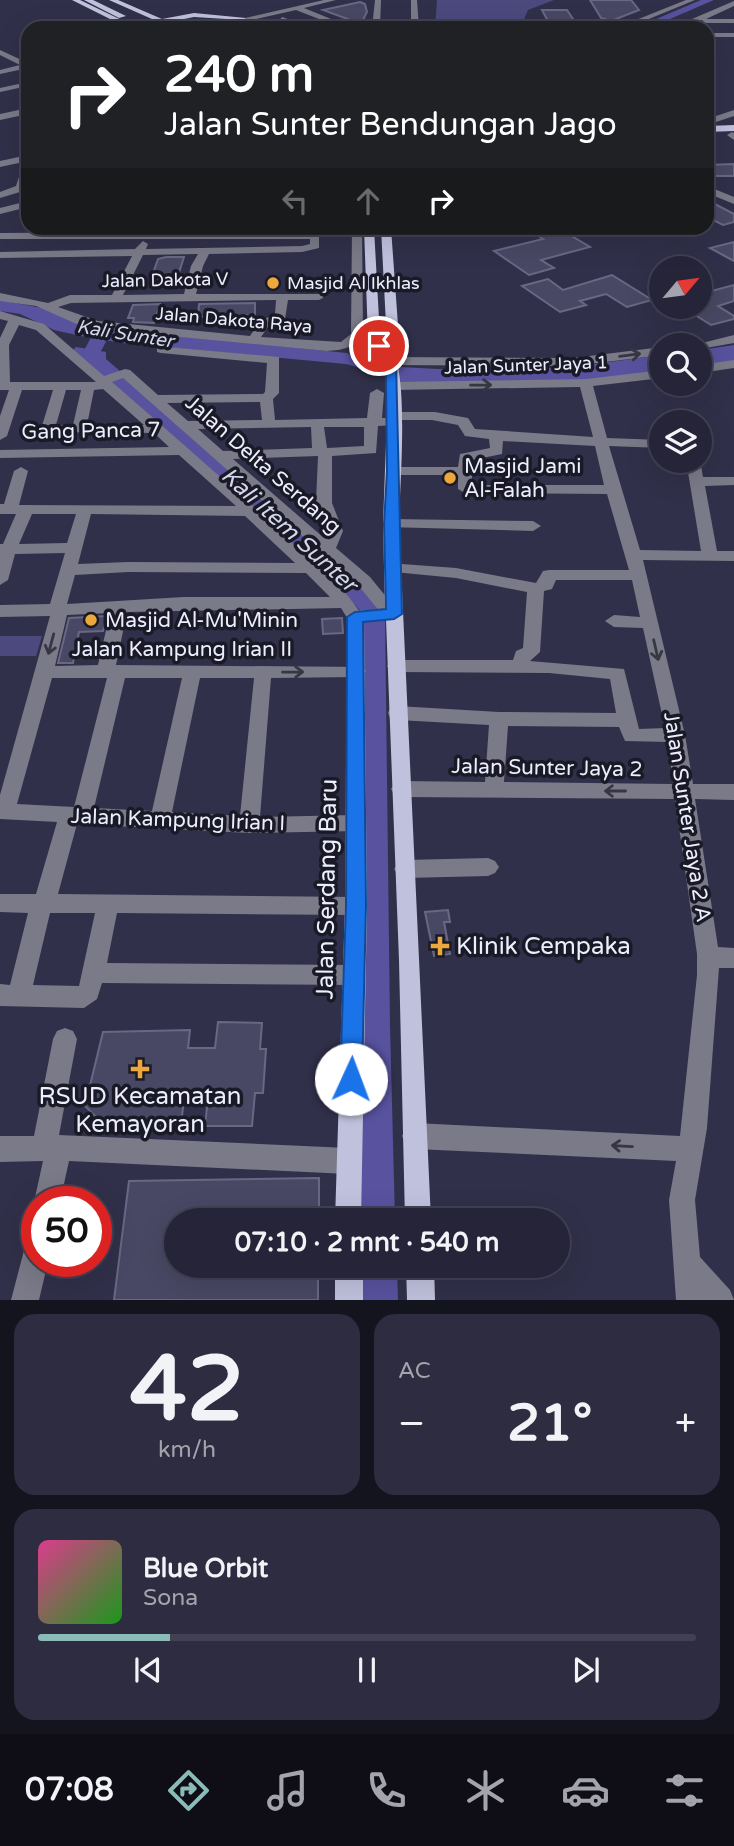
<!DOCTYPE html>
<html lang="id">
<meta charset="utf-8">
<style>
body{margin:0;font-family:"Varela Round",sans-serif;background:#2d2c40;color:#f1f3f6;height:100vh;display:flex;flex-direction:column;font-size:26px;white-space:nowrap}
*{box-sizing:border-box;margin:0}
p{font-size:23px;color:#a3a4ae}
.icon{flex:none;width:38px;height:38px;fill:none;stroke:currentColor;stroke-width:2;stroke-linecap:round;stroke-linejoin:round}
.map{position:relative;height:1300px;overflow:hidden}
.drawer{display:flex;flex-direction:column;gap:14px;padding:14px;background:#14141f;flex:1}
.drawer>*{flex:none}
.banner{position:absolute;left:21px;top:21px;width:693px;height:214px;border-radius:21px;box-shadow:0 7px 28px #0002,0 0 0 2px #424153;background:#202124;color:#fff;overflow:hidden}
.needle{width:46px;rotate:61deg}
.controls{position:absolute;left:649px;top:256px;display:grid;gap:14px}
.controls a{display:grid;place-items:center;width:63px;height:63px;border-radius:50%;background:#252438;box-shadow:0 7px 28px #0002,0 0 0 2px #424153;font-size:35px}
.speed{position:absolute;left:21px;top:1186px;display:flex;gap:14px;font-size:35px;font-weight:700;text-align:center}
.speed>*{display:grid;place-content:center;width:91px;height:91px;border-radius:50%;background:#252438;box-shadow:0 7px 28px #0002,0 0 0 2px #424153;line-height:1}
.speed .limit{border:10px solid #d22;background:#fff;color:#111}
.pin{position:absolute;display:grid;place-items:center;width:60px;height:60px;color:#fff;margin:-30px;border:4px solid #fff;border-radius:50%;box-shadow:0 2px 7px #0007}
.me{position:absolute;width:77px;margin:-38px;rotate:2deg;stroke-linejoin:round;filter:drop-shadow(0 0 5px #0008)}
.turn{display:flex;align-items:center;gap:24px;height:147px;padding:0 28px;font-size:32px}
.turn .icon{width:91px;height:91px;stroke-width:2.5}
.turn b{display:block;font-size:49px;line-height:60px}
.lanes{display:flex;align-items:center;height:66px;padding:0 28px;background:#0003;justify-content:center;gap:35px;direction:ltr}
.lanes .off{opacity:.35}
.big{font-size:52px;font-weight:700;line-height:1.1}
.drawer .widget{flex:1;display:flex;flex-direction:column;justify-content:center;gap:10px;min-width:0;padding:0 24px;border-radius:21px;background:#2d2c40}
.drawer .dial{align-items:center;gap:0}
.dial b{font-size:91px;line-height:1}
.song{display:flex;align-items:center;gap:21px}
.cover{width:84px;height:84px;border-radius:10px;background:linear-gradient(135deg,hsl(330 70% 55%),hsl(120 70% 35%))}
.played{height:7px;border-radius:4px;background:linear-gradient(90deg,#8bbbb9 20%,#424153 20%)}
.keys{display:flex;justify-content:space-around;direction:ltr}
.heat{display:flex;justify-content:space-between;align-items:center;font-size:38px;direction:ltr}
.drawer .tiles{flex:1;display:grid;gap:14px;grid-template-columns:1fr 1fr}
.widget:last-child{grid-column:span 2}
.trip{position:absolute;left:164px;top:1208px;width:406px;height:70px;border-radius:35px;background:#252438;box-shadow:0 7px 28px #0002,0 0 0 2px #424153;font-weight:700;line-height:70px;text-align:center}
.tab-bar{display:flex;height:112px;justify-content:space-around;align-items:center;background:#0f0e16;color:#a3a4ae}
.tab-bar .icon{width:49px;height:49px}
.tab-bar .selected{color:#8bbbb9}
.tab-bar b{font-size:32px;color:#f1f3f6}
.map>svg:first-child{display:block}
.green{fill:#4b497e}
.water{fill:#58529f}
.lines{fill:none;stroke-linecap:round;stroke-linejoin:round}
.river{fill:#58529f;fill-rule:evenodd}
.building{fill:#484864;stroke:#686885;stroke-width:2}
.minor{fill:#7a7a88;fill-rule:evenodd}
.major{fill:#c0c1dd;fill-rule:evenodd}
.oneway{stroke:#373743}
.route{fill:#1a73e8;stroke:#114b97;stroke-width:2}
.poi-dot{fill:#eda83c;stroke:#1a1a26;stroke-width:2.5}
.labels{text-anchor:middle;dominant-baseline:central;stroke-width:7;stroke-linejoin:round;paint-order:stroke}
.far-street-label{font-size:18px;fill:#ecedfe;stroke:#1a1a26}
.far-poi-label{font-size:18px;fill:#ecedfe;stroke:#1a1a26;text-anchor:start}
.far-water-label{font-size:19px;font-style:italic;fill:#d5d6ec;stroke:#1a1a26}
.street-label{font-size:21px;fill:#ecedfe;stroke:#1a1a26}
.poi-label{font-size:21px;fill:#ecedfe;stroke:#1a1a26;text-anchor:start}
.water-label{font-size:23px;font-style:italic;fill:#d5d6ec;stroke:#1a1a26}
.near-street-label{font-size:24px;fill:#ecedfe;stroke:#1a1a26}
.near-poi-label{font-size:24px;fill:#ecedfe;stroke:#1a1a26;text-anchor:start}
</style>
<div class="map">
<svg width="734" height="1300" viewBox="0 0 734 1300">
<rect width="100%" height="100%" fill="#31304a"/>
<!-- green -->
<path class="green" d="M437,0H554L528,10L522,24L525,28H435Z
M0,636H42L36,656H0Z"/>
<!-- water -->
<path class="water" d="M0,300L42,308L85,326L347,353L382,366L438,369L566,368L661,355V371L618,377L521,384L401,382L386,369L391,377L346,364L122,343L81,336L54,330L20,314L0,311Z
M734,345V361L700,366V350Z
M76,347L106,352V359L331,553L385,613L390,1026L395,1220H359L363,614L331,577L73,350Z
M359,1265H397L398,1300H358Z"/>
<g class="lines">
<!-- river -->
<path class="river" d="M701,0H714L649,28H635Z
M101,329L110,334L99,355L120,374L117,378H105L81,356L95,330Z"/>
</g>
<!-- building -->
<path class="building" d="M590,0H631L639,10L611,21L601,18Z
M360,2L365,4L367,12L361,24L323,10Z
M542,10H567L575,22L549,23Z
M734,164V176H707V165Z
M707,200L734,214V222L723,225L707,217Z
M544,228H558L590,247L541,260L554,268L529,275L494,251L543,239L531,231Z
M734,242V261L710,248Z
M166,257H184L177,279H151L158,259Z
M612,275L652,300L627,307L606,294L580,301L586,305L560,312L522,286L548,279L563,290Z
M734,285V301L718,306L734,316V319L711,325L681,306H700V294Z
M255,303V315L198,317L199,304Z
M160,304L154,323L133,322L134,318H128L133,305Z
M107,616L103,631L79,632L73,663H58L69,618Z
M342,618L343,633L323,634L322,619Z
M448,910L450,922H444L450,954L434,956L425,912Z
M218,1022L262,1023L260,1049H266L263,1093H255L252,1126H205L208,1098H184L181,1126H105L85,1106L103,1032L190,1030L188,1048H215Z
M319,1178V1220H177V1265H318V1300H114L129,1181Z"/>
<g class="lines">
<!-- minor -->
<path class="minor" d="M324,0H336L304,8L353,28H342L296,10L216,28H202Z
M375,0H381L380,28H372Z
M411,0H417L419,28H411Z
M686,0H695L627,28H616Z
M734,1V6L706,19H734V23H705L702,20L682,28H671Z
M282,17L308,26L309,28H298L279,21Z
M707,33H734V37H707Z
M0,50L28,63V68L0,74V70L20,65L0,55Z
M28,82V86L0,92V88Z
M28,108V114L0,120V114Z
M734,110V116L707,125V119Z
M732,132L734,133V140L727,135Z
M28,155V161L0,167V161Z
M28,170V196L20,192L0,198V192L16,186L20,174Z
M707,186L734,197V204L707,193Z
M28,201V207L0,214V208Z
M352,228H362L363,334C354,348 343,350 327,351L98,329L79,325L36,306L0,301V293L48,303L70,295H112L132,256L0,258V252L135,249L143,241L148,244L146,249L302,246L310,244V239H0V233L303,231L319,235V248L302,252L209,254L203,266L196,294H323V298L319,300H288L285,319L268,327L261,337L341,342L351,334ZM198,254L191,266L184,294L123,295L143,255ZM276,300L275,314L260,321L250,336L98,321L58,307L71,303Z
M0,311L44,324L104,376L125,369L130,370L158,395L263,394L265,392L267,363L161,353L157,352V346L279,357V393L273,399L275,420L367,418L370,393L377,389L384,393L382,418H389V413L394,412H435L468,418L475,429L593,437L580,387L392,390L385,386L392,382L586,379L662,370V378L593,386L607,438L662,440V448L609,446L640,550L701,551L686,460H700L703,477H734V485L705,486L717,551H734V561L643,560L685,735L693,784H734V800L695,799L718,947L734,948V968H719L707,1128L695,1200L700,1257L730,1290L734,1300H676L669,1200L676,1161L415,1149L406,1145L402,1136L406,1127L415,1123L680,1136L697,975V954L675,799L401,797L394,794L391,789L394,784L401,781L485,782L489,725L397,720L390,718L388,713L390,708L397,706L499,712L616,713L610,679L549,673L396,672L390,670L387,666L390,662L396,660H513L516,651L523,648L527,592L456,578L394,572L388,571L386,567L388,563L456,568L536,583L543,571L549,570H629L607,494L465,493L458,489V475H394L387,471L394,467H458L460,454L490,448L489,439L465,436L458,425L432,420H399L398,425L378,426L376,453L332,456V503L343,531L336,548L370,577L397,610L399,614L397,618H385L358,585L123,378L112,382C170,433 229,483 285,536C313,562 344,585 363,617L361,621H349L341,608L127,612L116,665L363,667L366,671L363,675L357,677L271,678L260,817L356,815L363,817L366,823L363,829L356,831L249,833L77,824L58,894L356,897L364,899L367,906L364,913L356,915L117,913L107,963L354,965L362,968L365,975L362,982L354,985L102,983L97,999L84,1008L0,1006V984L10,985L28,913L0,912V894H36L57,822L0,819V795L50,616L0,617V605L50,604L65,553L15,554L8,580L0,585V544H3L16,514H0V504H4L14,471L21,467L28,471L19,505L236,506L179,455L0,458V450L169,447L154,433L43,432L41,429L53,390H22L7,436L0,440V416L9,390H0V338L8,321L0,319ZM19,325L36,330L96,382H10L9,345ZM103,389L144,425H87L94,390ZM66,390H81L73,425H56ZM260,402L262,420L188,421L167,403ZM311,427L312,448L223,451L198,429ZM324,427H364V446L327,448ZM503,441L595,446L604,485H472V460L502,454ZM318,456L316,503L327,531L324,538L233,459ZM32,514H76L67,543L19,544ZM91,514L245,516L295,563L128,562L78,564ZM128,572L306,573L330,597H184L67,604L75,575ZM556,580H632L640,617L614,615L605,621L614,627L643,628L665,728L639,729L624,669L530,661L540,652L544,591L552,589ZM110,613L98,665L55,666L67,615ZM52,678H107L74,807L17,804ZM125,678H182L152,811L94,808ZM200,678H254L240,816L172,812ZM508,726L619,727L625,741L668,742L673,784L504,782ZM50,913H95L79,986L33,985Z
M734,335V343L700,349V345H694Z
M662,347V355L573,366L391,365L385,361L391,357L573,358Z
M734,360V368L700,373V365Z
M391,519L533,521L541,526L533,531L386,527L383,524Z
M488,858L495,861L499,867L495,873L488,876L405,878L398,875L394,869L398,863L405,860Z
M65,1028L73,1031L77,1039L59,1135L348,1148L357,1152L361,1161L357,1170L348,1174L69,1161L60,1202H37V1209L34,1202L43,1161L0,1162V1136H34L53,1039L57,1031Z
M37,1235V1262H48L39,1300H11L27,1239Z"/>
<!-- major -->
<path class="major" d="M72,0H80L138,28H128Z
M84,0H93L126,16L119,18Z
M109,0H118L162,19L194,13L246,18L242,20L194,17L169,22L174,25L170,27Z
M734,125V131L707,132V126Z
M364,228H374L380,337L387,344L381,228H391L399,339V345L394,352C408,388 400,482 399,524L431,1220H405L399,960L386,620L364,622L367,906L361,1220H335L345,906L347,617L355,611L385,609L383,524L387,416L385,361L381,352L368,338Z
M335,1265H363V1300H335Z
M406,1265H434L435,1300H407Z"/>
</g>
<!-- one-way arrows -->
<defs><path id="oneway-shaft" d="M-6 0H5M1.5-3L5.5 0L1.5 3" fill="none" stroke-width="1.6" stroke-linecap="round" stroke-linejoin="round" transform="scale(1.75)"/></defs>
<g class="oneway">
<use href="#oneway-shaft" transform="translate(630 355) rotate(-7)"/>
<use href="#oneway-shaft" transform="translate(481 385) rotate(-1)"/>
<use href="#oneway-shaft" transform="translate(51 644) rotate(105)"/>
<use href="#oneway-shaft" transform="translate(656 650) rotate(77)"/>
<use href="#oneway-shaft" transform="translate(293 672) rotate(-1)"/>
<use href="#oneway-shaft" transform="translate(615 791) rotate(-180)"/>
<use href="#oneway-shaft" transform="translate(622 1146) rotate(-177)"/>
</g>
<!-- route -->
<path class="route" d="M375,343C387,341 392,351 396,361L402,614L394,619L363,622L366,905L362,1079L359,1086L351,1089L343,1086L340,1079L346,905L347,617L355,612L386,609L384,524L387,471L386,381L385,361L382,353L373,346Z"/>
<!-- markers -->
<g class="poi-dot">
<circle cx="273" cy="283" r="7"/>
<circle cx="450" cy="478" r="7"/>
<circle cx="91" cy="620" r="7"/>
<path d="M436.5 935.5h7v7h7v7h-7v7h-7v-7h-7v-7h7z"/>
<path d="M136.5 1058.5h7v7h7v7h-7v7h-7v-7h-7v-7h7z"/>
</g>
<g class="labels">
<!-- far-street labels -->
<g class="far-street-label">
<text transform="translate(165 280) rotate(-1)">Jalan Dakota V</text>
<text transform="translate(234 320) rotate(5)">Jalan Dakota Raya</text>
<text transform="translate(526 365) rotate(-2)">Jalan Sunter Jaya 1</text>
</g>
<!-- far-poi labels -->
<g class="far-poi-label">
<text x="287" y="283">Masjid Al Ikhlas</text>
</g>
<!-- far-water labels -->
<g class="far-water-label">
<text transform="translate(125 334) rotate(9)">Kali Sunter</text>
</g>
<!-- street labels -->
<g class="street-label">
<text transform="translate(91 431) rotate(-1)">Gang Panca 7</text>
<text transform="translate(263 465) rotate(41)">Jalan Delta Serdang</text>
<text x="182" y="649">Jalan Kampung Irian II</text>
<text transform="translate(547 768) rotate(1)">Jalan Sunter Jaya 2</text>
<text transform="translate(687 817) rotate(81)">Jalan Sunter Jaya 2 A</text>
<text transform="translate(178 820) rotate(2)">Jalan Kampung Irian I</text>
</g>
<!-- poi labels -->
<g class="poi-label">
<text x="464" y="466">Masjid Jami<tspan x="464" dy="24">Al-Falah</tspan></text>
<text x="105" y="620">Masjid Al-Mu'Minin</text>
</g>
<!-- water labels -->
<g class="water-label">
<text transform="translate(289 530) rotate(42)">Kali Item Sunter</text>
</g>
<!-- near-street labels -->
<g class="near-street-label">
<text transform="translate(327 889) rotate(-89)">Jalan Serdang Baru</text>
</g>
<!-- near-poi labels -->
<g class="near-poi-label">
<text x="456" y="946">Klinik Cempaka</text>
<text x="140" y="1096" text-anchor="middle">RSUD Kecamatan<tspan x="140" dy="28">Kemayoran</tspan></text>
</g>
</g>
</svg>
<div class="controls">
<a><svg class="needle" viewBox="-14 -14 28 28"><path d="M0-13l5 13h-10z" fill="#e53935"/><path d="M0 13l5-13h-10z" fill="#a3a4ae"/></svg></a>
<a><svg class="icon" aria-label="search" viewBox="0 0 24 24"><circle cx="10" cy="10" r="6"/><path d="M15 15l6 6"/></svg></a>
<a><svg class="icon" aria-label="layers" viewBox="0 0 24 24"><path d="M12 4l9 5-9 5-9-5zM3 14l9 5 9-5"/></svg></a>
</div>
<div class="speed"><div class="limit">50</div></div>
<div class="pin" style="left:379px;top:346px;background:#d93025"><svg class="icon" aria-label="arrive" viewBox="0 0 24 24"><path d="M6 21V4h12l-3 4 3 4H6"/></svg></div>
<svg class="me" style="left:351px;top:1079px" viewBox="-20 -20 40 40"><circle r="19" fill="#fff"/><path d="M0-13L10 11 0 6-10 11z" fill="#1a73e8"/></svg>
<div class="trip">07:10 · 2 mnt · 540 m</div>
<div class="banner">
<div class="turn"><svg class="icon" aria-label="right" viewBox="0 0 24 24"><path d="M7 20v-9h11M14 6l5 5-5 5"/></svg><div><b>240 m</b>Jalan Sunter Bendungan Jago</div></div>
<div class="lanes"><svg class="icon off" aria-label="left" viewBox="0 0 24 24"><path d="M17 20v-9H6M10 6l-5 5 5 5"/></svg><svg class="icon off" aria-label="ahead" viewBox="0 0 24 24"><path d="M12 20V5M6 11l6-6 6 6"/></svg><svg class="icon" aria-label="right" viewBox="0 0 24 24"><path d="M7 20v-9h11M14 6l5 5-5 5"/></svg></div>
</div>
</div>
<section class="drawer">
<div class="tiles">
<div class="widget dial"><b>42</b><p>km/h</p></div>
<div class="widget"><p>AC</p>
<div class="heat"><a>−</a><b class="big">21°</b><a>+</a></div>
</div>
<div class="widget">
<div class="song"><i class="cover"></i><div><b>Blue Orbit</b><p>Sona</p></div></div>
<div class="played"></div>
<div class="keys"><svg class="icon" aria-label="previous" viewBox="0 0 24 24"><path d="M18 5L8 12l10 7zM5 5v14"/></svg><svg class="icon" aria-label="pause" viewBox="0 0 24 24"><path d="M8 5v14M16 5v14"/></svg><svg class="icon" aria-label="next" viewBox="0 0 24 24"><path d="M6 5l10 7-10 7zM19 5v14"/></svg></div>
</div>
</div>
</section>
<nav class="tab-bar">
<b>07:08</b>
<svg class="icon selected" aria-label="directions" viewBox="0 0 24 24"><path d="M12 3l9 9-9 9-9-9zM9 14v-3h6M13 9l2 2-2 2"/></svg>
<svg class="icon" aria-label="music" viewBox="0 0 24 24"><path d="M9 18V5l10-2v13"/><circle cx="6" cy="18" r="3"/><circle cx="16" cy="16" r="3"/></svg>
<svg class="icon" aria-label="phone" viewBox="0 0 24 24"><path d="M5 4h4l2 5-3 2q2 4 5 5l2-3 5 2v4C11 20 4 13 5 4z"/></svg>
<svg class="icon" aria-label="climate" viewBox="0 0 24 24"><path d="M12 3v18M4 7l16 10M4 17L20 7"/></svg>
<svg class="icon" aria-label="car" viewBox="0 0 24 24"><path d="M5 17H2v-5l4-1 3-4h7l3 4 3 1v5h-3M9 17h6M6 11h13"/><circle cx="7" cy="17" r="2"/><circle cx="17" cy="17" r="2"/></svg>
<svg class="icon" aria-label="filters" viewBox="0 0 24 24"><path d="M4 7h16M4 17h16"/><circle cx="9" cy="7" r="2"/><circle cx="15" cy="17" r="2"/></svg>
</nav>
